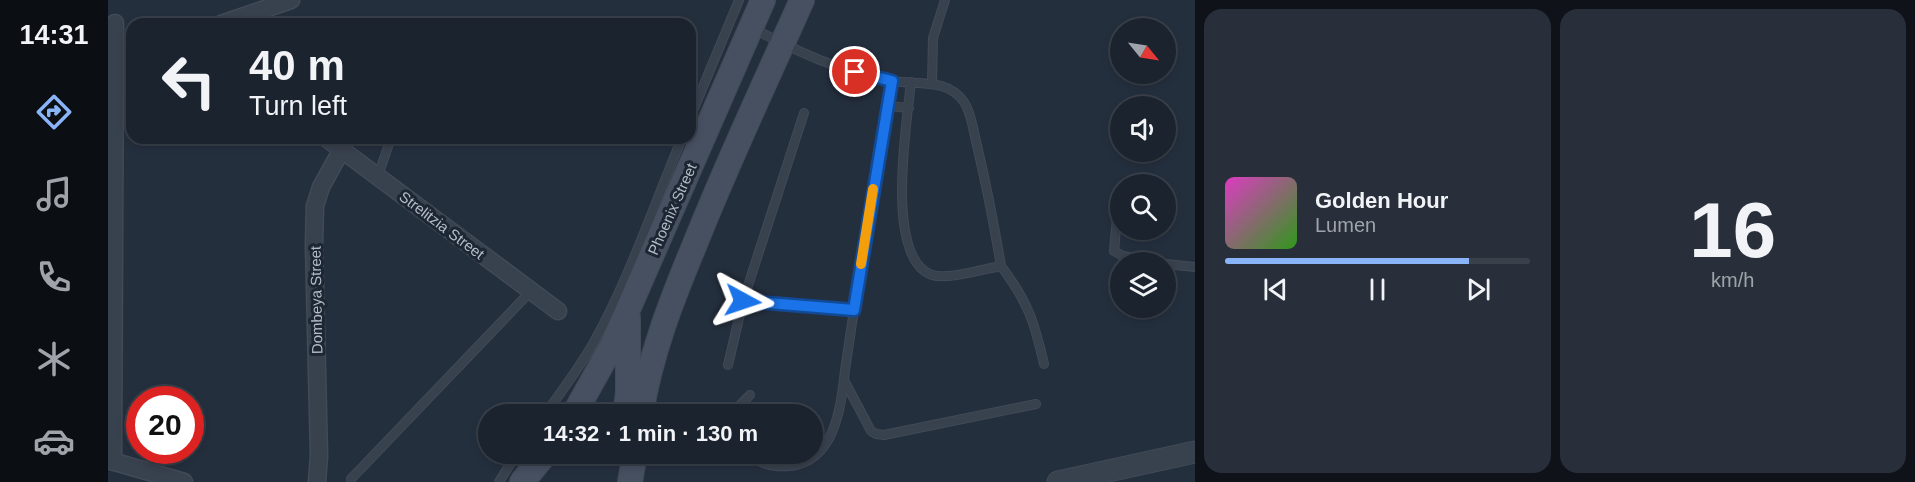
<!DOCTYPE html>
<meta charset="utf-8">
<style>
body{margin:0;font-family:Helvetica,sans-serif;background:#282f3a;color:#f1f3f6;height:100vh;display:flex;flex-direction:column;font-size:22px;white-space:nowrap}
*{box-sizing:border-box;margin:0}
p{font-size:20px;color:#a0a4aa}
.icon{flex:none;width:33px;height:33px;fill:none;stroke:currentColor;stroke-width:2;stroke-linecap:round;stroke-linejoin:round}
.map{position:relative;flex:1;overflow:hidden}
.side{display:flex;flex-direction:column;gap:9px;padding:9px;background:#0f1319;width:720px}
.side>*{flex:none}
.guide{position:absolute;left:18px;top:18px;width:570px;height:126px;border-radius:18px;box-shadow:0 3px 9px #0003,0 0 0 2px #39404a;background:#1b232e;color:#f1f3f6;overflow:hidden}
.needle{width:39px;rotate:120deg}
.controls{position:absolute;left:1002px;top:18px;display:grid;gap:12px}
.controls a{display:grid;place-items:center;width:66px;height:66px;border-radius:50%;background:#1b232e;box-shadow:0 3px 9px #0003,0 0 0 2px #39404a;font-size:30px}
.speed{position:absolute;left:18px;top:386px;display:flex;gap:12px;font-size:30px;font-weight:700;text-align:center}
.speed>*{display:grid;place-content:center;width:78px;height:78px;border-radius:50%;background:#1b232e;box-shadow:0 3px 9px #0003,0 0 0 2px #39404a;line-height:1}
.speed .limit{border:9px solid #d22;background:#fff;color:#111}
.pin{position:absolute;display:grid;place-items:center;width:51px;height:51px;color:#fff;margin:-26px;border:3px solid #fff;border-radius:50%;box-shadow:0 2px 6px #0007}
.me{position:absolute;width:66px;margin:-33px;rotate:95deg;stroke-linejoin:round;filter:drop-shadow(0 0 4px #0008)}
.turn{display:flex;align-items:center;gap:21px;height:126px;padding:0 24px;font-size:27px}
.turn .icon{width:78px;height:78px;stroke-width:2.5}
.turn b{display:block;font-size:42px;line-height:51px}
.side .widget{flex:1;display:flex;flex-direction:column;justify-content:center;gap:9px;min-width:0;padding:0 21px;border-radius:18px;background:#282f3a}
.side .dial{align-items:center;gap:0}
.dial b{font-size:78px;line-height:1}
.song{display:flex;align-items:center;gap:18px}
.cover{width:72px;height:72px;border-radius:9px;background:linear-gradient(135deg,hsl(310 70% 55%),hsl(110 70% 35%))}
.played{height:6px;border-radius:3px;background:linear-gradient(90deg,#8ab4f8 80%,#39404a 80%)}
.keys{display:flex;justify-content:space-around;direction:ltr}
.side .tiles{flex:1;display:grid;gap:9px;grid-template-columns:repeat(2,1fr)}
.trip{position:absolute;left:370px;top:404px;width:345px;height:60px;border-radius:30px;background:#1b232e;box-shadow:0 3px 9px #0003,0 0 0 2px #39404a;font-weight:800;line-height:60px;text-align:center}
main{display:flex;flex:1;min-height:0}
.tabs{display:flex;flex-direction:column;width:108px;justify-content:space-around;align-items:center;background:#0b0e12;color:#a0a4aa}
.tabs .icon{width:42px;height:42px}
.tabs .current{color:#8ab4f8}
.tabs b{font-size:27px;color:#f1f3f6}
.map>svg:first-child{display:block}
.lines{fill:none;stroke-linecap:round;stroke-linejoin:round}
.service-casing{stroke:#414a57;stroke-width:10}
.minor-casing{stroke:#414a57;stroke-width:19}
.tertiary-casing{stroke:#414a57;stroke-width:23}
.secondary-casing{stroke:#414a57;stroke-width:26}
.service{stroke:#38414e;stroke-width:8}
.minor{stroke:#38414e;stroke-width:16}
.tertiary{stroke:#38414e;stroke-width:21}
.secondary{stroke:#465061;stroke-width:24}
.route-casing{stroke:#114b97;stroke-width:15}
.route{stroke:#1a73e8;stroke-width:10}
.slow{stroke:#f59e0b;stroke-width:10}
.labels{text-anchor:middle;dominant-baseline:central;stroke-width:6;stroke-linejoin:round;paint-order:stroke}
.street-label{font-size:15px;fill:#b4bcc9;stroke:#1d2633}
</style>
<main>
<nav class="tabs">
<b>14:31</b>
<svg class="icon current" aria-label="directions" viewBox="0 0 24 24"><path d="M12 3l9 9-9 9-9-9zM9 14v-3h6M13 9l2 2-2 2"/></svg>
<svg class="icon" aria-label="music" viewBox="0 0 24 24"><path d="M9 18V5l10-2v13"/><circle cx="6" cy="18" r="3"/><circle cx="16" cy="16" r="3"/></svg>
<svg class="icon" aria-label="phone" viewBox="0 0 24 24"><path d="M5 4h4l2 5-3 2q2 4 5 5l2-3 5 2v4C11 20 4 13 5 4z"/></svg>
<svg class="icon" aria-label="climate" viewBox="0 0 24 24"><path d="M12 3v18M4 7l16 10M4 17L20 7"/></svg>
<svg class="icon" aria-label="car" viewBox="0 0 24 24"><path d="M5 17H2v-5l4-1 3-4h7l3 4 3 1v5h-3M9 17h6M6 11h13"/><circle cx="7" cy="17" r="2"/><circle cx="17" cy="17" r="2"/></svg>
</nav>
<div class="map">
<svg width="1087" height="482" viewBox="0 0 1087 482">
<rect width="100%" height="100%" fill="#242f3e"/>
<g class="lines">
<!-- service casing -->
<g class="service-casing">
<path id="service" d="M644,28C686,50 737,74 785,81C809,85 840,78 856,102C863,112 865,129 868,141C878,183 886,224 893,266C876,269 839,280 824,275C776,258 799,122 803,82
M824,83L825,38L837,0
M780,106L801,108
M696,113L635,301L746,310L784,81
M582,118L631,0
M270,176L283,138
M1010,206L1006,251L1015,256L1049,262
M1058,264L1087,267
M893,266C920,302 926,321 936,364
M620,365L635,301
M736,380L763,431L768,434L776,435L928,404
M437,414C454,391 472,367 486,342C521,279 546,205 574,138
M623,414L642,395
M640,453C653,465 665,467 682,466C728,461 733,405 737,370C740,350 743,330 746,310
M243,479L423,291
M391,482L409,453"/>
</g>
<!-- minor casing -->
<g class="minor-casing">
<path id="minor" d="M113,24L183,0
M218,138L450,311
M0,460L76,482
M5,462L7,23
M209,482L211,456L206,244L207,206L213,187L234,149"/>
</g>
<!-- tertiary casing -->
<g class="tertiary-casing">
<path id="tertiary" d="M950,482L1087,452"/>
</g>
<!-- secondary casing -->
<g class="secondary-casing">
<path id="secondary" d="M466,414L504,346L655,0
M517,414L520,393V318
M533,414C542,355 564,299 587,244C620,161 658,81 694,0
M414,482L438,453
M522,482L527,453"/>
</g>
<!-- service -->
<use href="#service" class="service"/>
<!-- minor -->
<use href="#minor" class="minor"/>
<!-- tertiary -->
<use href="#tertiary" class="tertiary"/>
<!-- secondary -->
<use href="#secondary" class="secondary"/>
</g>
<g class="lines">
<!-- route casing -->
<g class="route-casing">
<path id="route" d="M635,301L746,310L784,81L747,72"/>
</g>
<!-- route -->
<use href="#route" class="route"/>
<!-- slow -->
<path class="slow" d="M753,264L765,189"/>
</g>
<g class="labels">
<!-- street labels -->
<g class="street-label">
<text transform="translate(564 209) rotate(-66)">Phoenix Street</text>
<text transform="translate(334 225) rotate(37)">Strelitzia Street</text>
<text transform="translate(208 300) rotate(-91)">Dombeya Street</text>
</g>
</g>
</svg>
<div class="controls">
<a><svg class="needle" viewBox="-14 -14 28 28"><path d="M0-13l5 13h-10z" fill="#e53935"/><path d="M0 13l5-13h-10z" fill="#a0a4aa"/></svg></a>
<a><svg class="icon" aria-label="sound" viewBox="0 0 24 24"><path d="M4 9h4l5-4v14l-5-4H4zM17 9q2 3 0 6"/></svg></a>
<a><svg class="icon" aria-label="search" viewBox="0 0 24 24"><circle cx="10" cy="10" r="6"/><path d="M15 15l6 6"/></svg></a>
<a><svg class="icon" aria-label="layers" viewBox="0 0 24 24"><path d="M12 4l9 5-9 5-9-5zM3 14l9 5 9-5"/></svg></a>
</div>
<div class="speed"><div class="limit">20</div></div>
<div class="pin" style="left:747px;top:72px;background:#d93025"><svg class="icon" aria-label="arrive" viewBox="0 0 24 24"><path d="M6 21V4h12l-3 4 3 4H6"/></svg></div>
<svg class="me" style="left:635px;top:301px" viewBox="-20 -20 40 40"><path d="M0-17L14 15 0 8-14 15z" fill="#1a73e8" stroke="#fff" stroke-width="4"/></svg>
<div class="trip">14:32 · 1 min · 130 m</div>
<div class="guide">
<div class="turn"><svg class="icon" aria-label="left" viewBox="0 0 24 24"><path d="M17 20v-9H6M10 6l-5 5 5 5"/></svg><div><b>40 m</b>Turn left</div></div>
</div>
</div>
<section class="side">
<div class="tiles">
<div class="widget">
<div class="song"><i class="cover"></i><div><b>Golden Hour</b><p>Lumen</p></div></div>
<div class="played"></div>
<div class="keys"><svg class="icon" aria-label="previous" viewBox="0 0 24 24"><path d="M18 5L8 12l10 7zM5 5v14"/></svg><svg class="icon" aria-label="pause" viewBox="0 0 24 24"><path d="M8 5v14M16 5v14"/></svg><svg class="icon" aria-label="next" viewBox="0 0 24 24"><path d="M6 5l10 7-10 7zM19 5v14"/></svg></div>
</div>
<div class="widget dial"><b>16</b><p>km/h</p></div>
</div>
</section>
</main>
